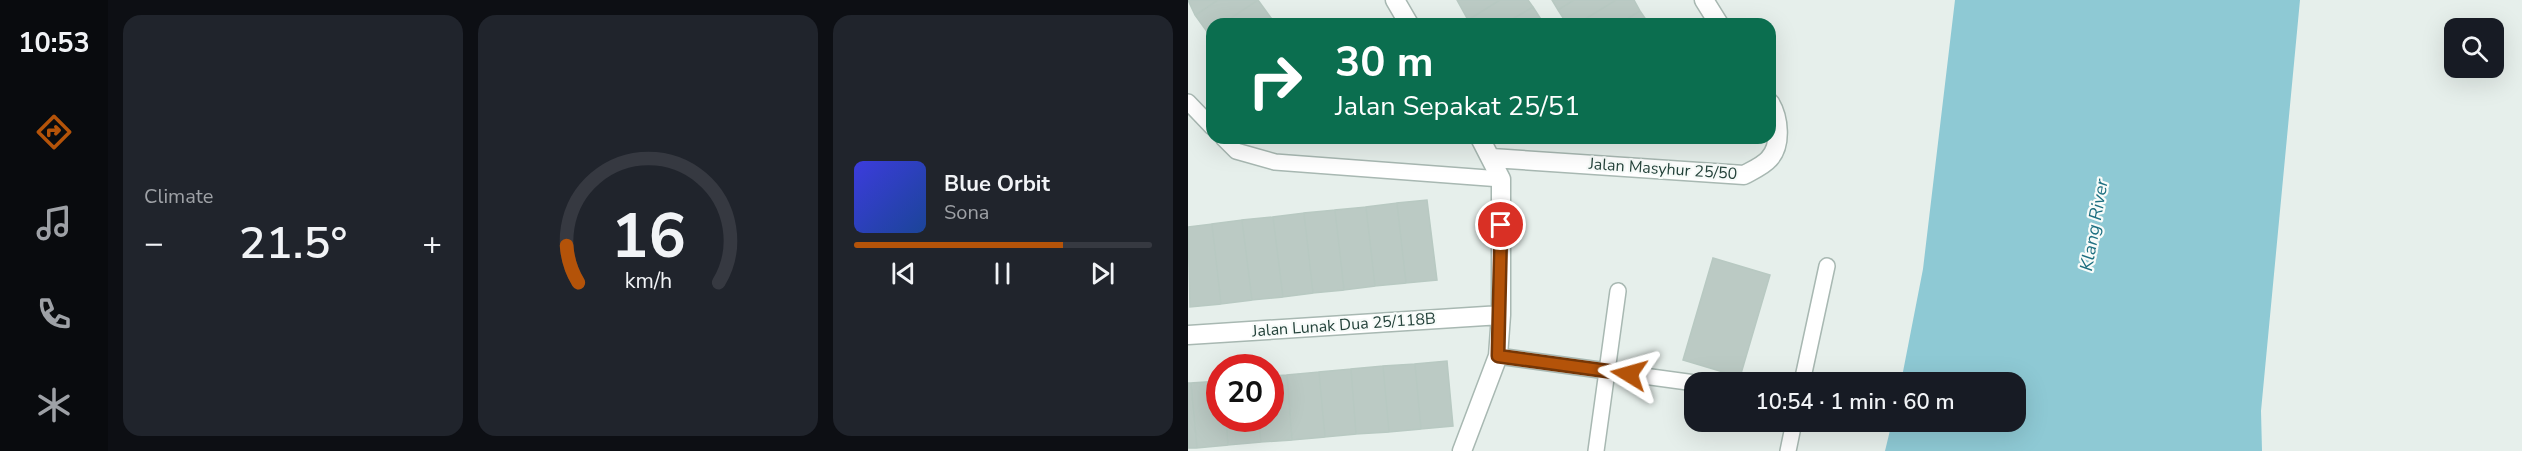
<!DOCTYPE html>
<meta charset="utf-8">
<style>
body{margin:0;font-family:"Nunito Sans",sans-serif;background:#20242c;color:#f1f3f6;height:100vh;display:flex;flex-direction:column;font-size:22px;white-space:nowrap}
*{box-sizing:border-box;margin:0}
p{font-size:20px;color:#9ea1a6}
.icon{flex:none;width:33px;height:33px;fill:none;stroke:currentColor;stroke-width:2;stroke-linecap:round;stroke-linejoin:round}
.map{position:relative;flex:1;overflow:hidden}
.side{display:flex;flex-direction:column;gap:15px;padding:15px;background:#0d0f14;width:1080px}
.side>*{flex:none}
.guide{position:absolute;left:18px;top:18px;width:570px;height:126px;border-radius:18px;box-shadow:0 6px 24px #0002;background:#0b6e4f;color:#fff;overflow:hidden}
.tools{position:absolute;left:1256px;top:18px;display:grid;gap:12px}
.tools a{display:grid;place-items:center;width:60px;height:60px;border-radius:12px;background:#171b24;box-shadow:0 6px 24px #0002;font-size:30px}
.speed{position:absolute;left:18px;top:354px;display:flex;gap:12px;font-size:30px;font-weight:700;text-align:center}
.speed>*{display:grid;place-content:center;width:78px;height:78px;border-radius:50%;background:#171b24;box-shadow:0 6px 24px #0002;line-height:1}
.speed .limit{border:9px solid #d22;background:#fff;color:#111}
.pin{position:absolute;display:grid;place-items:center;width:51px;height:51px;color:#fff;margin:-26px;border:3px solid #fff;border-radius:50%;box-shadow:0 2px 6px #0007}
.me{position:absolute;width:66px;margin:-33px;rotate:278deg;stroke-linejoin:round;filter:drop-shadow(0 0 4px #0008)}
.turn{display:flex;align-items:center;gap:21px;height:126px;padding:0 30px;font-size:27px}
.turn .icon{width:78px;height:78px;stroke-width:2.5}
.turn b{display:block;font-size:42px;line-height:51px}
.big{font-size:45px;font-weight:600;line-height:1.1}
.side .card{flex:1;display:flex;flex-direction:column;justify-content:center;gap:9px;min-width:0;padding:0 21px;border-radius:18px;background:#20242c}
.side .dial{align-items:center;gap:0}
.dial svg{height:156px;overflow:visible;fill:none;stroke:#363941;stroke-width:7;stroke-linecap:round;text-anchor:middle}
.dial text{fill:#f1f3f6;stroke:none}
.song{display:flex;align-items:center;gap:18px}
.cover{width:72px;height:72px;border-radius:9px;background:linear-gradient(135deg,hsl(240 70% 55%),hsl(220 70% 35%))}
.played{height:6px;border-radius:3px;background:linear-gradient(90deg,#b45309 70%,#363941 70%)}
.keys{display:flex;justify-content:space-around;direction:ltr}
.heat{display:flex;justify-content:space-between;align-items:center;font-size:33px;direction:ltr}
.side .tiles{flex:1;display:grid;gap:15px;grid-template-columns:repeat(3,1fr)}
.trip{position:absolute;left:496px;top:372px;width:342px;height:60px;border-radius:18px;background:#171b24;box-shadow:0 6px 24px #0002;font-weight:600;line-height:60px;text-align:center}
main{display:flex;flex:1;min-height:0}
.menu{display:flex;flex-direction:column;width:108px;justify-content:space-around;align-items:center;background:#090b0e;color:#9ea1a6}
.menu .icon{width:42px;height:42px}
.menu .selected{color:#b45309}
.menu b{font-size:27px;color:#f1f3f6}
.map>svg:first-child{display:block}
.water{fill:#8ec9d4}
.building{fill:#bbcac4;stroke:#b8c9c2;stroke-width:1.5}
.lines{fill:none;stroke-linecap:round;stroke-linejoin:round}
.lane-casing{stroke:#a8b8b2;stroke-width:18}
.street-casing{stroke:#a8b8b2;stroke-width:21}
.lane{stroke:#fff;stroke-width:15}
.street{stroke:#fff;stroke-width:18}
.route-casing{stroke:#753606;stroke-width:15}
.route{stroke:#b45309;stroke-width:10}
.labels{text-anchor:middle;dominant-baseline:central;stroke-width:4.5;stroke-linejoin:round;paint-order:stroke}
.street-label{font-size:16px;fill:#24423a;stroke:#f7fbf9}
.water-label{font-size:18px;font-style:italic;fill:#1c6f80;stroke:#f7fbf9}
</style>
<main>
<nav class="menu">
<b>10:53</b>
<svg class="icon selected" aria-label="directions" viewBox="0 0 24 24"><path d="M12 3l9 9-9 9-9-9zM9 14v-3h6M13 9l2 2-2 2"/></svg>
<svg class="icon" aria-label="music" viewBox="0 0 24 24"><path d="M9 18V5l10-2v13"/><circle cx="6" cy="18" r="3"/><circle cx="16" cy="16" r="3"/></svg>
<svg class="icon" aria-label="phone" viewBox="0 0 24 24"><path d="M5 4h4l2 5-3 2q2 4 5 5l2-3 5 2v4C11 20 4 13 5 4z"/></svg>
<svg class="icon" aria-label="climate" viewBox="0 0 24 24"><path d="M12 3v18M4 7l16 10M4 17L20 7"/></svg>
</nav>
<section class="side">
<div class="tiles">
<div class="card"><p>Climate</p>
<div class="heat"><a>−</a><b class="big">21.5°</b><a>+</a></div>
</div>
<div class="card dial"><svg viewBox="0 0 100 80">
<path d="M14 69A42 42 0 1 1 86 69"/>
<path d="M14 69A42 42 0 0 1 8 50" stroke="#b45309"/>
<text x="50" y="56" font-size="32" font-weight="700">16</text>
<text x="50" y="72" font-size="11">km/h</text>
</svg></div>
<div class="card">
<div class="song"><i class="cover"></i><div><b>Blue Orbit</b><p>Sona</p></div></div>
<div class="played"></div>
<div class="keys"><svg class="icon" aria-label="previous" viewBox="0 0 24 24"><path d="M18 5L8 12l10 7zM5 5v14"/></svg><svg class="icon" aria-label="pause" viewBox="0 0 24 24"><path d="M8 5v14M16 5v14"/></svg><svg class="icon" aria-label="next" viewBox="0 0 24 24"><path d="M6 5l10 7-10 7zM19 5v14"/></svg></div>
</div>
</div>
</section>
<div class="map">
<svg width="1334" height="451" viewBox="0 0 1334 451">
<rect width="100%" height="100%" fill="#e6efeb"/>
<!-- water -->
<path class="water" d="M767,0H1112L1073,411L1074,451H697L704,422H828V382H713L735,269Z"/>
<!-- building -->
<path class="building" d="M0,0H30L7,15Z
M30,0H70L34,24H24V31L20,33L7,15Z
M70,0L83,18L73,24H34Z
M269,0H312L280,20Z
M312,0H340L345,7L316,24H283L280,20Z
M364,0H386L370,10Z
M386,0H428L389,24H379L370,10Z
M428,0H446L452,11L431,24H389Z
M345,7L356,24H316Z
M452,11L461,24H431Z
M83,18L87,24H73Z
M239,200L249,280L218,283L209,203Z
M209,203L218,283L187,286L178,207Z
M178,207L187,286L156,290L147,210Z
M147,210L156,290L125,293L116,213Z
M116,213L125,293L95,297L85,217Z
M85,217L95,297L64,300L54,220Z
M54,220L64,300L33,304L24,224Z
M24,224L33,304L2,307L0,227Z
M525,258L582,275L552,377L495,360Z
M259,361L265,426L233,429L227,364Z
M227,364L233,429L201,432L195,366Z
M195,366L201,432L168,434L163,369Z
M163,369L168,434L137,437L131,372Z
M131,372L137,437L104,440L99,375Z
M99,375L104,440L73,442L71,418H82V376Z
M32,381V418H38L40,445L9,448L3,383Z
M0,383H3L9,448H0Z
M38,418H71L73,442L40,445Z"/>
<g class="lines">
<!-- lane casing -->
<g class="lane-casing">
<path id="lane" d="M0,102L24,127
M35,138L48,151L87,162L313,179
M310,356L419,371L430,291
M614,382L639,266
M408,451L419,371L507,383
M600,451L606,422"/>
</g>
<!-- street casing -->
<g class="street-casing">
<path id="street" d="M207,0L221,24
M516,0L531,24
M304,158L556,175C563,171 575,166 581,159C594,145 591,118 582,103
M0,335L313,315
M274,451L310,356L313,315V179L292,138"/>
</g>
<!-- lane -->
<use href="#lane" class="lane"/>
<!-- street -->
<use href="#street" class="street"/>
</g>
<g class="lines">
<!-- route casing -->
<g class="route-casing">
<path id="route" d="M313,225L310,356L441,374"/>
</g>
<!-- route -->
<use href="#route" class="route"/>
</g>
<g class="labels">
<!-- street labels -->
<g class="street-label">
<text transform="translate(475 169) rotate(4)">Jalan Masyhur 25/50</text>
<text transform="translate(156 325) rotate(-4)">Jalan Lunak Dua 25/118B</text>
</g>
<!-- water labels -->
<g class="water-label">
<text transform="translate(906 225) rotate(-80)">Klang River</text>
</g>
</g>
</svg>
<div class="tools">
<a><svg class="icon" aria-label="search" viewBox="0 0 24 24"><circle cx="10" cy="10" r="6"/><path d="M15 15l6 6"/></svg></a>
</div>
<div class="speed"><div class="limit">20</div></div>
<div class="pin" style="left:313px;top:225px;background:#d93025"><svg class="icon" aria-label="arrive" viewBox="0 0 24 24"><path d="M6 21V4h12l-3 4 3 4H6"/></svg></div>
<svg class="me" style="left:441px;top:374px" viewBox="-20 -20 40 40"><path d="M0-17L14 15 0 8-14 15z" fill="#b45309" stroke="#fff" stroke-width="4"/></svg>
<div class="trip">10:54 · 1 min · 60 m</div>
<div class="guide">
<div class="turn"><svg class="icon" aria-label="right" viewBox="0 0 24 24"><path d="M7 20v-9h11M14 6l5 5-5 5"/></svg><div><b>30 m</b>Jalan Sepakat 25/51</div></div>
</div>
</div>
</main>
